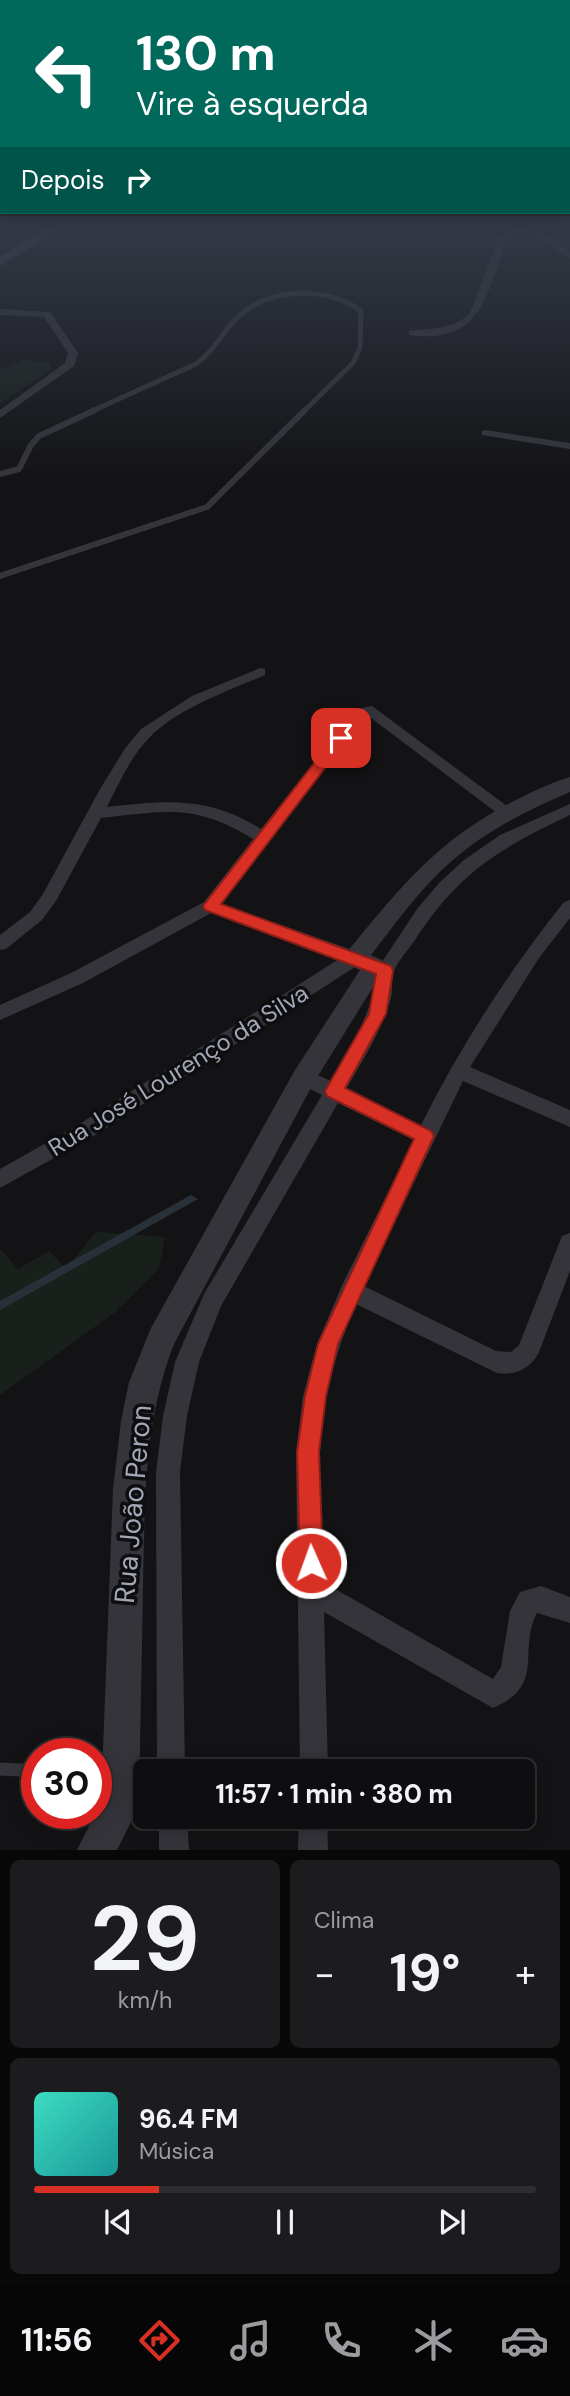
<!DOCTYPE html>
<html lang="pt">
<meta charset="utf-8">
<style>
body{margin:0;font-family:"DM Sans",sans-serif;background:#1c1c1e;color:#f1f3f6;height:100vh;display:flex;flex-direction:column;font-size:26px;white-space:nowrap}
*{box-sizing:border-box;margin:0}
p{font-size:23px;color:#9b9c9f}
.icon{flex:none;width:38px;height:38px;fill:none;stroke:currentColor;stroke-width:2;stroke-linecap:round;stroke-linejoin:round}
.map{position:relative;height:1850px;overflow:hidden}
.panel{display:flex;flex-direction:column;gap:10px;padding:10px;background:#080809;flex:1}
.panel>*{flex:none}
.top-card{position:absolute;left:0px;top:0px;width:570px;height:214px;box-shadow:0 4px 18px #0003,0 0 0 2px #2e2e30;background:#00695c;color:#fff;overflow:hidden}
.speed{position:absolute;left:21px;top:1738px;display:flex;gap:14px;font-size:35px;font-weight:700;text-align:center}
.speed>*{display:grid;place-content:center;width:91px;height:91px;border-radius:50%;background:#0e0e10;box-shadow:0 4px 18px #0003,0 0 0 2px #2e2e30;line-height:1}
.speed .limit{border:10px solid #d22;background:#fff;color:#111}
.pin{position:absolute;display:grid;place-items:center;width:60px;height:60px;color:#fff;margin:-30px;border-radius:14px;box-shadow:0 4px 10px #0006}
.me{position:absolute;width:77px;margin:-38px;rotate:358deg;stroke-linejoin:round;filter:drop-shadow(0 0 5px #0008)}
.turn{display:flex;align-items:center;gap:24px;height:147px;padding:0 21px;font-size:32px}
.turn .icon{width:91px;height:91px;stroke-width:2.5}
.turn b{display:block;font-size:49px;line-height:60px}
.then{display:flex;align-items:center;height:66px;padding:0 21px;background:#0003;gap:14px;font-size:26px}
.big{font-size:52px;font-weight:700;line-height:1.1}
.panel .tile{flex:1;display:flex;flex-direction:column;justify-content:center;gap:10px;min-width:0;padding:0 24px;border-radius:10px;background:#1c1c1e}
.panel .dial{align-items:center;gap:0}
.dial b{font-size:91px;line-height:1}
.song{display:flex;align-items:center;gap:21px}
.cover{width:84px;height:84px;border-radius:10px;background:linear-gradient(135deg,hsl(170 70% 55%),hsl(180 70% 35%))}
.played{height:7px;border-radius:4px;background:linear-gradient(90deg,#d93025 25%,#2e2e30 25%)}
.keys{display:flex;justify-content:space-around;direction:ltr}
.heat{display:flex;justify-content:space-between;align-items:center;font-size:38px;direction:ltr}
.panel .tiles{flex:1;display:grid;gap:10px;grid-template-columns:1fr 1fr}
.tile:last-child{grid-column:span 2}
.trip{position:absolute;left:133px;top:1759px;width:402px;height:70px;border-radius:10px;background:#0e0e10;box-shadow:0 4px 18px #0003,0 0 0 2px #2e2e30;font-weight:700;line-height:70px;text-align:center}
.dock{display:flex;height:112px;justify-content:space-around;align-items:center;background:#060606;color:#9b9c9f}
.dock .icon{width:49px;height:49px}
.dock .active{color:#d93025}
.dock b{font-size:32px;color:#f1f3f6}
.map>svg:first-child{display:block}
.green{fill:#19201b}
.water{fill:#28303a}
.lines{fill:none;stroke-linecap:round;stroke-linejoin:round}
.service-far2{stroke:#34343a;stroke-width:5}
.service-far1{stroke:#34343a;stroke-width:6}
.service{stroke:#34343a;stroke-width:13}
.minor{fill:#34343a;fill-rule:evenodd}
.tertiary{fill:#34343a;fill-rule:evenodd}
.secondary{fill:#42434a;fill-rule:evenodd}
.route{fill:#d93025;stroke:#8d1f18;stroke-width:2}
.labels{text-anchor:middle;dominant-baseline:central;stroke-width:7;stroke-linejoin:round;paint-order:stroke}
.street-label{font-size:24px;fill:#a3a8b7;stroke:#0e0e10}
.near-street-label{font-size:28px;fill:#a3a8b7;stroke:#0e0e10}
</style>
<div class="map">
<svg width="570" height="1850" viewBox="0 0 570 1850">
<rect width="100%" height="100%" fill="#131315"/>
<!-- green -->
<path class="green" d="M24,359L49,363L51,370C33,380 18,393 0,403V370Z
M96,1232L165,1237L159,1269L114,1313L0,1395V1249L18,1269L49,1251L66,1269Z"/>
<!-- water -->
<path class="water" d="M191,1195L198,1199L0,1310V1301Z"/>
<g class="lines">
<!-- service-far2 -->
<path class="service-far2" d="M90,412L196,364C215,351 223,330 239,316C271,287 328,286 361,311L360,348L353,363L303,412"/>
<!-- service-far1 -->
<path class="service-far1" d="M0,474L19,469L31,445L39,436L95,410
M0,576L207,507L305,410"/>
<!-- service -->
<path class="service" d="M0,1769L37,1771
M96,1774L112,1775"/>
<!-- minor -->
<path class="minor" d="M521,229L541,233L570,251V258C548,248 532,226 507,239C486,294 483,345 409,335V331C433,327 452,331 470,313L499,238L509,231Z
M0,309L50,312L78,353L74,366L0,418V410L65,363L68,353L44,317L0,315Z
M486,430L570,443V449L482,435V431Z
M260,668L265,669V675C230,690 177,709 150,737C131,756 119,783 107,807C166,800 209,796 261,829L357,709L372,706L515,812L507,817L501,816L367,715L221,904L361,953L364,958L361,963L92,1137L0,1188V1169L78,1125L339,959L211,913L83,983L0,1020V1005L71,973L204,902L253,839C195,803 166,811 101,818L56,901L42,920L6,949L0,950V935L30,912L43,894L100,789L126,747L141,729L192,696Z
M570,804V815C499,849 459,872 415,940C408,950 398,961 394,971C391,979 393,989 391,998C382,1030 363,1060 346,1089L421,1125C461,1045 509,971 564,902L570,900V918L539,958L470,1067L570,1110V1127L463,1081L364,1286L496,1351L511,1352L519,1345L562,1236L570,1233V1271L539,1352C532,1368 515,1376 497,1373L356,1304C336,1351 321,1402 320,1454C319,1496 322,1539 323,1582L493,1679L501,1667L510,1611L520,1592L541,1586L570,1597V1623L537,1613C517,1651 547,1685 493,1708L324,1612L328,1771H300L296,1452L303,1396L317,1344L343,1283L414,1140L338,1103L221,1306L199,1362L187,1416L180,1472L185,1771H157L156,1472L163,1416L175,1362L204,1294L322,1095L297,1082L294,1077L297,1072L304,1069L331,1081L358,1034L373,997L376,971L417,909L439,883L464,860L500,835Z
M159,1816H187L189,1850H159Z
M299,1816H327L328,1850H298Z"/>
<!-- tertiary -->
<path class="tertiary" d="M570,777V792C528,810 487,830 453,860C421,887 396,923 371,955L382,960L386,966L313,1084L174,1344C143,1424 145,1502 143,1586C142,1660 140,1733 139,1806L117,1850H77L101,1802L113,1489L121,1421L129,1382L151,1328L295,1070L360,970L347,964L343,958L347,952C402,885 440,837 520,798C536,790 553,782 570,777Z"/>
<!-- secondary -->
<path class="secondary" d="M54,224H69L0,266V256Z"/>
</g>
<!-- sky -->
<linearGradient id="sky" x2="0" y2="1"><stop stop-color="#0a0a0c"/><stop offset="0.46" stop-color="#333946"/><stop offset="1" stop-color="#333946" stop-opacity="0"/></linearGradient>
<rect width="570" height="483" fill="url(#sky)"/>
<!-- route -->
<path class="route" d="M341,734L345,735V742L221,904L391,966L393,971L386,1014L345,1088L431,1131L434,1136L338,1344L326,1396L319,1452L323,1563L320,1571L311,1574L303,1571L300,1563L297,1452L305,1396L318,1344L414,1139L327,1096L325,1091L369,1014L376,974L205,910L203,906L336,735Z"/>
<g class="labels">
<!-- street labels -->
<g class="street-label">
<text transform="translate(178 1070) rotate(-32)">Rua José Lourenço da Silva</text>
</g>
<!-- near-street labels -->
<g class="near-street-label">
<text transform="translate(133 1504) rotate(-85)">Rua João Peron</text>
</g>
</g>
</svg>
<div class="speed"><div class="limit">30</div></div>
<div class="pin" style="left:341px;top:738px;background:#d93025"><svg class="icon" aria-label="arrive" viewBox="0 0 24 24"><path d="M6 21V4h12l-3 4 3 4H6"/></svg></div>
<svg class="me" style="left:311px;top:1563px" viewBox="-20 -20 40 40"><circle r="17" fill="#d93025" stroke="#fff" stroke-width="3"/><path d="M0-11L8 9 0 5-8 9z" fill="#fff"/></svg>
<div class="trip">11:57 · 1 min · 380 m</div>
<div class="top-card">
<div class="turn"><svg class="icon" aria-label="left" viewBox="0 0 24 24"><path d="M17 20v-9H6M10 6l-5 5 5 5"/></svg><div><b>130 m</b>Vire à esquerda</div></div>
<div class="then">Depois<svg class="icon" aria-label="right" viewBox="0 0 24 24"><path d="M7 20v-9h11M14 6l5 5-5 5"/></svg></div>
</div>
</div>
<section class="panel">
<div class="tiles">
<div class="tile dial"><b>29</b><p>km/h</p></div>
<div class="tile"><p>Clima</p>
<div class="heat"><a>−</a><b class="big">19°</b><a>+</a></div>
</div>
<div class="tile">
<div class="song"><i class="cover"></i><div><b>96.4 FM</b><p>Música</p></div></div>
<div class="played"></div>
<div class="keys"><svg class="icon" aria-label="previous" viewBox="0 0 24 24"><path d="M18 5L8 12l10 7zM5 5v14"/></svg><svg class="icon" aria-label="pause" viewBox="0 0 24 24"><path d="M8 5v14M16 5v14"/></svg><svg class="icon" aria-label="next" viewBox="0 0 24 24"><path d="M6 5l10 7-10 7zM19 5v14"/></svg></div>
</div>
</div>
</section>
<nav class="dock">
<b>11:56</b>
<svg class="icon active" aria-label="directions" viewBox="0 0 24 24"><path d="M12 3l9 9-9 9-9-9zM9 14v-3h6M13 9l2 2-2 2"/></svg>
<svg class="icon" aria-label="music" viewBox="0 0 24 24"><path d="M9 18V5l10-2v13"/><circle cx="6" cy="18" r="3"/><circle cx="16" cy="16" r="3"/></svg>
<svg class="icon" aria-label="phone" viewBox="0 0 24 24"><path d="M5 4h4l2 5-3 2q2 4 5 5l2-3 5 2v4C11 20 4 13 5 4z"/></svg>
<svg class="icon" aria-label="climate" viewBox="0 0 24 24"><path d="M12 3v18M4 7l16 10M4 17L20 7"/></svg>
<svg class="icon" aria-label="car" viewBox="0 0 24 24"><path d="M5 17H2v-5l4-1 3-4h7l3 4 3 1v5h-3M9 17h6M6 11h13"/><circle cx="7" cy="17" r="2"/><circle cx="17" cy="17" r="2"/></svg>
</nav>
